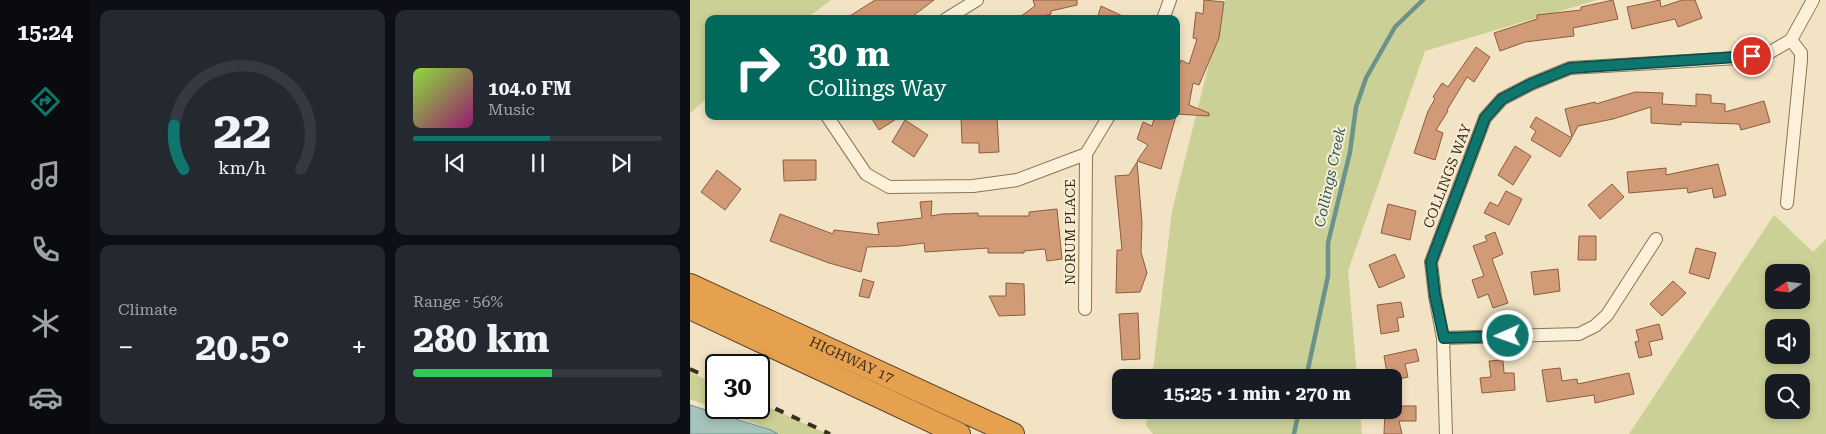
<!DOCTYPE html>
<meta charset="utf-8">
<style>
body{margin:0;font-family:"Roboto Serif",serif;background:#242831;color:#f1f3f6;height:100vh;display:flex;flex-direction:column;font-size:19px;white-space:nowrap}
*{box-sizing:border-box;margin:0}
p{font-size:16px;color:#9ea1a6}
.icon{flex:none;width:28px;height:28px;fill:none;stroke:currentColor;stroke-width:2;stroke-linecap:round;stroke-linejoin:round}
.map{position:relative;flex:1;overflow:hidden}
.drawer{display:flex;flex-direction:column;gap:10px;padding:10px;background:#0d0f14;width:600px}
.drawer>*{flex:none}
.banner{position:absolute;left:15px;top:15px;width:475px;height:105px;border-radius:10px;box-shadow:0 2px 8px #0003;background:#00695c;color:#fff;overflow:hidden}
.needle{width:32px;rotate:256deg}
.controls{position:absolute;left:1075px;top:264px;display:grid;gap:10px}
.controls a{display:grid;place-items:center;width:45px;height:45px;border-radius:10px;background:#171b24;box-shadow:0 2px 8px #0003;font-size:25px}
.speed{position:absolute;left:15px;top:354px;display:flex;gap:10px;font-size:25px;font-weight:700;text-align:center}
.speed>*{display:grid;place-content:center;width:65px;height:65px;border-radius:50%;background:#171b24;box-shadow:0 2px 8px #0003;line-height:1}
.speed .limit{border:2px solid #111;border-radius:8px;background:#fff;color:#111}
.pin{position:absolute;display:grid;place-items:center;width:42px;height:42px;color:#fff;margin:-21px;border:2px solid #fff;border-radius:50%;box-shadow:0 1px 5px #0007}
.me{position:absolute;width:55px;margin:-28px;rotate:268deg;stroke-linejoin:round;filter:drop-shadow(0 0 4px #0008)}
.turn{display:flex;align-items:center;gap:18px;height:105px;padding:0 20px;font-size:22px}
.turn .icon{width:65px;height:65px;stroke-width:2.5}
.turn b{display:block;font-size:35px;line-height:42px}
.big{font-size:38px;font-weight:700;line-height:1.1}
.drawer .tile{flex:1;display:flex;flex-direction:column;justify-content:center;gap:8px;min-width:0;padding:0 18px;border-radius:10px;background:#242831}
.drawer .dial{align-items:center;gap:0}
.dial svg{height:130px;overflow:visible;fill:none;stroke:#363941;stroke-width:7;stroke-linecap:round;text-anchor:middle}
.dial text{fill:#f1f3f6;stroke:none}
.song{display:flex;align-items:center;gap:15px}
.cover{width:60px;height:60px;border-radius:8px;background:linear-gradient(135deg,hsl(90 70% 55%),hsl(320 70% 35%))}
.played{height:5px;border-radius:2px;background:linear-gradient(90deg,#0f766e 55%,#363941 55%)}
.keys{display:flex;justify-content:space-around;direction:ltr}
.heat{display:flex;justify-content:space-between;align-items:center;font-size:28px;direction:ltr}
.charge{height:8px;border-radius:4px;background:linear-gradient(90deg,#34c759 56%,#363941 0)}
.drawer .tiles{flex:1;display:grid;gap:10px;grid-template-columns:repeat(2,1fr)}
.trip{position:absolute;left:422px;top:369px;width:290px;height:50px;border-radius:10px;background:#171b24;box-shadow:0 2px 8px #0003;font-weight:700;line-height:50px;text-align:center}
main{display:flex;flex:1;min-height:0}
.tab-bar{display:flex;flex-direction:column;width:90px;justify-content:space-around;align-items:center;background:#090b0e;color:#9ea1a6}
.tab-bar .icon{width:35px;height:35px}
.tab-bar .on{color:#0f766e}
.tab-bar b{font-size:22px;color:#f1f3f6}
.map>svg:first-child{display:block}
.green{fill:#cbd096;fill-rule:evenodd}
.water{fill:#a6c4bb;stroke:#6c9389}
.lines{fill:none;stroke-linecap:round;stroke-linejoin:round}
.stream{stroke:#6c9389;stroke-width:4.5}
.building{fill:#d29b77;stroke:#8e5c3d}
.minor-casing{stroke:#8d7459;stroke-width:14}
.motorway-casing{stroke:#5b422d;stroke-width:24}
.minor{stroke:#fbf0d8;stroke-width:12}
.motorway{stroke:#e6a14f;stroke-width:22}
.rail{stroke:#3c2c1e;stroke-width:4;stroke-dasharray:9 9;stroke-linecap:butt}
.route-casing{stroke:#0a4d48;stroke-width:12}
.route{stroke:#0f766e;stroke-width:9}
.labels{text-anchor:middle;dominant-baseline:central;stroke-width:4;stroke-linejoin:round;paint-order:stroke}
.street-label{font-size:14px;fill:#3c2c1e;stroke:#f8edd4}
.water-label{font-size:15px;font-style:italic;fill:#2c5d59;stroke:#f8edd4}
</style>
<main>
<nav class="tab-bar">
<b>15:24</b>
<svg class="icon on" aria-label="directions" viewBox="0 0 24 24"><path d="M12 3l9 9-9 9-9-9zM9 14v-3h6M13 9l2 2-2 2"/></svg>
<svg class="icon" aria-label="music" viewBox="0 0 24 24"><path d="M9 18V5l10-2v13"/><circle cx="6" cy="18" r="3"/><circle cx="16" cy="16" r="3"/></svg>
<svg class="icon" aria-label="phone" viewBox="0 0 24 24"><path d="M5 4h4l2 5-3 2q2 4 5 5l2-3 5 2v4C11 20 4 13 5 4z"/></svg>
<svg class="icon" aria-label="climate" viewBox="0 0 24 24"><path d="M12 3v18M4 7l16 10M4 17L20 7"/></svg>
<svg class="icon" aria-label="car" viewBox="0 0 24 24"><path d="M5 17H2v-5l4-1 3-4h7l3 4 3 1v5h-3M9 17h6M6 11h13"/><circle cx="7" cy="17" r="2"/><circle cx="17" cy="17" r="2"/></svg>
</nav>
<section class="drawer">
<div class="tiles">
<div class="tile dial"><svg viewBox="0 0 100 80">
<path d="M14 69A42 42 0 1 1 86 69"/>
<path d="M14 69A42 42 0 0 1 8 42" stroke="#0f766e"/>
<text x="50" y="56" font-size="32" font-weight="700">22</text>
<text x="50" y="72" font-size="11">km/h</text>
</svg></div>
<div class="tile">
<div class="song"><i class="cover"></i><div><b>104.0 FM</b><p>Music</p></div></div>
<div class="played"></div>
<div class="keys"><svg class="icon" aria-label="previous" viewBox="0 0 24 24"><path d="M18 5L8 12l10 7zM5 5v14"/></svg><svg class="icon" aria-label="pause" viewBox="0 0 24 24"><path d="M8 5v14M16 5v14"/></svg><svg class="icon" aria-label="next" viewBox="0 0 24 24"><path d="M6 5l10 7-10 7zM19 5v14"/></svg></div>
</div>
<div class="tile"><p>Climate</p>
<div class="heat"><a>−</a><b class="big">20.5°</b><a>+</a></div>
</div>
<div class="tile"><p>Range · 56%</p><b class="big">280 km</b><div class="charge"></div></div>
</div>
</section>
<div class="map">
<svg width="1136" height="434" viewBox="0 0 1136 434">
<rect width="100%" height="100%" fill="#f1e3c4"/>
<!-- green -->
<path class="green" d="M0,0H141L116,19H19V97L0,113Z
M535,0H907L735,51L658,271L667,377L462,378L482,211Z
M1084,215L1123,252L1136,239V434H939ZM1111,272V300H1084V272ZM1084,328H1111V355H1084ZM1111,382V410H1084V382Z
M0,372L26,384V408H69V403L138,434H88L81,430L0,399Z
M458,410H670L672,434H463L456,425Z"/>
<!-- water -->
<path class="water" d="M0,405L81,430L88,434H0Z"/>
<g class="lines">
<!-- stream -->
<path class="stream" d="M616,378L638,276V243L660,152L666,107L676,78L705,27L733,0
M604,434L609,410"/>
</g>
<!-- building -->
<path class="building" d="M185,0H244L219,19H155Z
M343,0H387V5L361,11V14L341,19H327L345,6Z
M514,0L534,2L529,38L509,85L503,83L499,105L519,113V116L486,114V76L491,60L499,64L507,39L503,38L506,12L513,14Z
M923,0L928,19L883,28L884,36L835,42L810,51L804,33L847,19V15L891,10V7Z
M970,0L971,7L992,0H1005L1012,18L988,27L985,19L942,29L937,7Z
M411,6L439,19H407Z
M786,47L800,57L784,82L777,77L757,110L758,111L746,130L753,133L745,160L724,153L738,111L745,99L743,97L752,83L758,87Z
M945,92L973,93L972,104L1006,106V94L1021,95V103L1035,104V112L1074,101L1080,122L1051,130L1049,124L991,122V125L961,123V107L923,119L888,126L882,137L875,109L905,102L906,104Z
M180,116H211L189,130Z
M465,116H486L471,169L447,161L458,145L447,139L453,122L462,126Z
M307,117L309,152L289,153V143H272L271,118Z
M846,117L882,138L870,157L841,140L846,131L840,127Z
M215,120L238,135L224,157L202,142Z
M825,146L841,156L823,185L808,175Z
M93,160H126V180L94,181Z
M447,162L452,223L451,252L457,273L450,292L426,293L427,250H432L425,176L439,175Z
M1028,164L1036,195L1024,198L1022,188L998,193L997,188L939,193L937,172L976,168V175Z
M27,170L51,189L35,210L11,192Z
M922,184L934,197L910,219L898,205Z
M816,191L832,199L819,225L794,213L800,202L808,206Z
M242,201L241,216L252,214L288,213V216H339V212L367,209L372,259L357,261L355,249L334,251V253H298V248L235,252L234,243L210,246L177,247L171,272L139,263L80,241L90,214L143,234L144,230L189,235L187,223L232,218L230,202Z
M698,204L726,211L720,240L691,233Z
M805,232L813,254L802,259L818,303L803,308L798,294L788,298L782,280L794,276L783,246L797,241L795,236Z
M889,236H906V260H888Z
M1006,248L1026,253L1019,279L999,273Z
M705,254L715,277L689,288L679,265Z
M868,269L870,291L844,295L841,272Z
M173,279L184,282L179,298L169,296Z
M983,281L996,293L972,316L960,304Z
M316,283L334,284L335,315L309,316L299,296H316Z
M711,302L714,317L707,318L709,331L691,334L687,305Z
M448,313L450,359L432,360L429,314Z
M969,324L973,339L959,342L962,355L949,358L945,342L949,341L946,330Z
M726,349L729,361L715,364L718,377L704,380V378H698L694,356Z
M813,360L814,373H824L825,390L792,393L790,378L801,377L799,361Z
M870,368L872,381L887,379L888,384L939,373L944,394L905,403L904,395L857,402L852,370Z
M704,406H726V421H709L712,434H694L695,410H704Z"/>
<g class="lines">
<!-- minor casing -->
<g class="minor-casing">
<path id="minor" d="M256,19L287,0
M473,19L480,0
M137,116L176,174L199,187L283,186L327,180L396,154L419,116
M1097,203L1111,60V53L1101,40
M395,309L396,154
M753,338L889,334L905,326L917,315L966,239
M756,434L753,338L745,296L741,262L795,118L812,99L841,84L880,68L1048,58L1077,54L1101,40L1123,0"/>
</g>
<!-- motorway casing -->
<g class="motorway-casing">
<g id="motorway">
<path id="s1" d="M0,285L323,434"/>
<path d="M0,308L269,434"/>
</g>
</g>
<!-- minor -->
<use href="#minor" class="minor"/>
<!-- motorway -->
<use href="#motorway" class="motorway"/>
<!-- rail -->
<path class="rail" d="M0,369L26,381
M69,401L140,434"/>
</g>
<g class="lines">
<!-- route casing -->
<g class="route-casing">
<path id="route" d="M818,336L754,338L745,296L741,262L795,118L812,99L841,84L880,68L1062,56"/>
</g>
<!-- route -->
<use href="#route" class="route"/>
</g>
<g class="labels">
<!-- street labels -->
<g class="street-label">
<text transform="translate(757 176) rotate(-69)">COLLINGS WAY</text>
<text transform="translate(380 232) rotate(-90)">NORUM PLACE</text>
<text stroke="none"><textPath href="#s1" startOffset="178">HIGHWAY 17</textPath></text>
</g>
<!-- water labels -->
<g class="water-label">
<text transform="translate(640 177) rotate(-78)">Collings Creek</text>
</g>
</g>
</svg>
<div class="controls">
<a><svg class="needle" viewBox="-14 -14 28 28"><path d="M0-13l5 13h-10z" fill="#e53935"/><path d="M0 13l5-13h-10z" fill="#9ea1a6"/></svg></a>
<a><svg class="icon" aria-label="sound" viewBox="0 0 24 24"><path d="M4 9h4l5-4v14l-5-4H4zM17 9q2 3 0 6"/></svg></a>
<a><svg class="icon" aria-label="search" viewBox="0 0 24 24"><circle cx="10" cy="10" r="6"/><path d="M15 15l6 6"/></svg></a>
</div>
<div class="speed"><div class="limit">30</div></div>
<div class="pin" style="left:1062px;top:56px;background:#d93025"><svg class="icon" aria-label="arrive" viewBox="0 0 24 24"><path d="M6 21V4h12l-3 4 3 4H6"/></svg></div>
<svg class="me" style="left:818px;top:336px" viewBox="-20 -20 40 40"><circle r="17" fill="#0f766e" stroke="#fff" stroke-width="3"/><path d="M0-11L8 9 0 5-8 9z" fill="#fff"/></svg>
<div class="trip">15:25 · 1 min · 270 m</div>
<div class="banner">
<div class="turn"><svg class="icon" aria-label="right" viewBox="0 0 24 24"><path d="M7 20v-9h11M14 6l5 5-5 5"/></svg><div><b>30 m</b>Collings Way</div></div>
</div>
</div>
</main>
